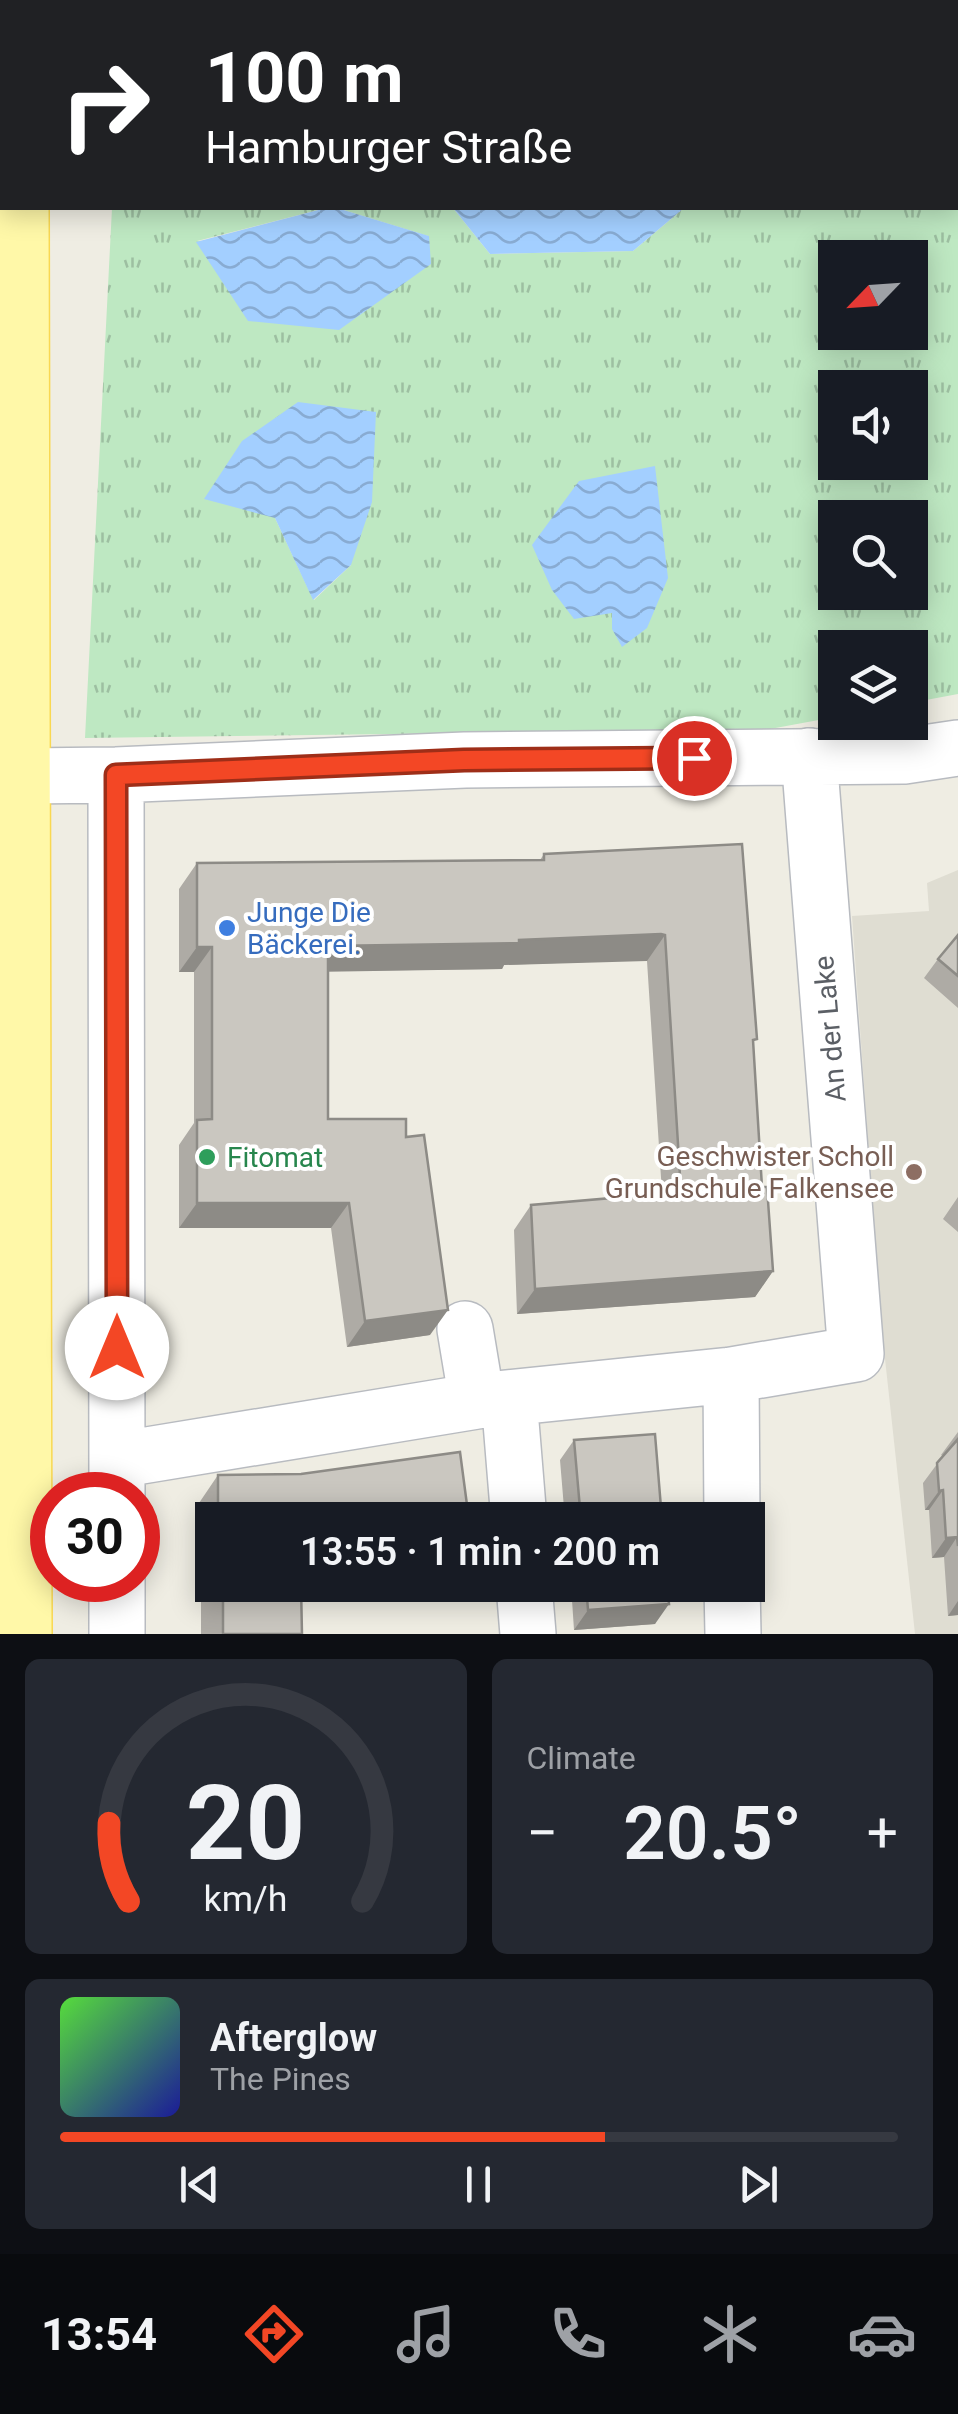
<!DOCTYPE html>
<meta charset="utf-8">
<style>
body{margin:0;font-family:Roboto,sans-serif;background:#242831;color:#f1f3f6;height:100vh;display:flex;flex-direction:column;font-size:38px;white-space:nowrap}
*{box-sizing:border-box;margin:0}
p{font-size:32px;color:#9ea1a6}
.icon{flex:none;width:55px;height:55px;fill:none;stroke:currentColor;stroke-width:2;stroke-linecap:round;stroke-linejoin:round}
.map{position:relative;height:1634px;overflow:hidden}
.drawer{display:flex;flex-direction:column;gap:25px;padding:25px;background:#0d0f14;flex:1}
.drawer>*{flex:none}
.top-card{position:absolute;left:0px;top:0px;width:960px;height:210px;box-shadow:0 5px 25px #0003;background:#202124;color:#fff;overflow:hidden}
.needle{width:65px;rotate:245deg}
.buttons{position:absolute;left:818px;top:240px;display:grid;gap:20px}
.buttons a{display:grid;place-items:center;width:110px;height:110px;border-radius:0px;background:#171b24;box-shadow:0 5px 25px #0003;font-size:50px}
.speed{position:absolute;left:30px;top:1472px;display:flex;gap:20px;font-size:50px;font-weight:700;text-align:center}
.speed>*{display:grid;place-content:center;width:130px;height:130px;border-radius:50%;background:#171b24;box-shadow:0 5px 25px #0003;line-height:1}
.speed .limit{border:15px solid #d22;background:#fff;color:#111}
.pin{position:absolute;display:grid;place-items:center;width:85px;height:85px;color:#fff;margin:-42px;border:5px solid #fff;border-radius:50%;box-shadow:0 2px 10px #0007}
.me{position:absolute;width:110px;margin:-55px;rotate:0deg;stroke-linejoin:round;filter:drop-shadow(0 0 8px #0008)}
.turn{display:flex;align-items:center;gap:35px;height:210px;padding:0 40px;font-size:45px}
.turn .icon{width:130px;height:130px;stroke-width:2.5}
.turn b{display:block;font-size:70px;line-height:85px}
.big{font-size:75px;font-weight:600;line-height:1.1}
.drawer .widget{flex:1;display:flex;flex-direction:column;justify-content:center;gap:15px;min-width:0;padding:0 35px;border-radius:15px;background:#242831}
.drawer .dial{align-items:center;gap:0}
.dial svg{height:260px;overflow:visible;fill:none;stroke:#363941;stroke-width:7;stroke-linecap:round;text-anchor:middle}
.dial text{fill:#f1f3f6;stroke:none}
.song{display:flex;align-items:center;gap:30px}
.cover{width:120px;height:120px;border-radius:15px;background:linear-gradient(135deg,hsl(110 70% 55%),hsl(240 70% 35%))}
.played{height:10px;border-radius:5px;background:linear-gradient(90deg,#f34725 65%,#363941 65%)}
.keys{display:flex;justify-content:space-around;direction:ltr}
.heat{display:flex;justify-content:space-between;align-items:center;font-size:55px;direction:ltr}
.drawer .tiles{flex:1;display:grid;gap:25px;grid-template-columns:1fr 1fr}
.widget:last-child{grid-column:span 2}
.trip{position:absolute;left:195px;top:1502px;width:570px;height:100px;border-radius:0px;background:#171b24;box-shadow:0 5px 25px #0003;font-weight:600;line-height:100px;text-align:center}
.menu{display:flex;height:160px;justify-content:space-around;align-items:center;background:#090b0e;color:#9ea1a6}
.menu .icon{width:70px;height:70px}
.menu .selected{color:#f34725}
.menu b{font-size:45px;color:#f1f3f6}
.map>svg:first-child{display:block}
.education{fill:#dfddd2}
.grass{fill:url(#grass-tufts);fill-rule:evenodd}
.water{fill:url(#water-waves)}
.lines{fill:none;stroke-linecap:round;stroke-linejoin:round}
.minor-casing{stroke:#b8bbc0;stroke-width:58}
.major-casing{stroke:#f9d852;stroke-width:58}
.minor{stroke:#fff;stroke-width:55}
.major{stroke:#fff8a8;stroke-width:55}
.wall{fill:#aeaba5}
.shaded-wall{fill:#8d8b86}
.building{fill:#cac7c0;stroke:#8d8b86;stroke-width:2.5}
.route-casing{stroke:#9e2e18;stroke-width:25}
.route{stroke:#f34725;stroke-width:18}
.shop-dot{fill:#3f7fe0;stroke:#fff;stroke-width:4}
.leisure-dot{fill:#2e9e5b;stroke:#fff;stroke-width:4}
.education-dot{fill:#8d6e63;stroke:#fff;stroke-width:4}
.labels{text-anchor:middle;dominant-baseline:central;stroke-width:8;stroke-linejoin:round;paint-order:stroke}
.shop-label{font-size:28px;fill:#366cbe;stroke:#fff;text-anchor:start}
.street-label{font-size:28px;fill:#5b5f65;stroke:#fff}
.education-label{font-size:28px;fill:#785e54;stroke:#fff;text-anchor:end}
.leisure-label{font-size:28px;fill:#27864d;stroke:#fff;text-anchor:start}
</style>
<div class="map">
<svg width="958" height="1634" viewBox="0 0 958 1634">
<defs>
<pattern id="grass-tufts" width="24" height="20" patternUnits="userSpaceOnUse" patternTransform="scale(2.5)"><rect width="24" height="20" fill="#bee8c2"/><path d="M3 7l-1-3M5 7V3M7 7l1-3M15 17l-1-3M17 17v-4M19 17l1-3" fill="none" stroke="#9dbfa1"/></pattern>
<pattern id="water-waves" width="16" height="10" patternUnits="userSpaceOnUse" patternTransform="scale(2.5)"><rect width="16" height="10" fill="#a3cfff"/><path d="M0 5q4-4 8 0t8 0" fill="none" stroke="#88abd2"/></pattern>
</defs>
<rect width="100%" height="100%" fill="#efede3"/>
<!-- education -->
<path class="education" d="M958,870V1634H915L881,1322L852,916L929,911L927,883Z"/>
<!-- grass -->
<path class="grass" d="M712,0H958V694L910,703V648H835V717L770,729L85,738L112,208H326L197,241L428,236L337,208H453L490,254L633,251L684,208H958V2ZM835,258H910V332H835ZM835,388H910V462H835ZM275,518L351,565L314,600L313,599ZM835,518H910V592H835Z"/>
<!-- water -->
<path class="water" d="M173,0H712V2H173Z
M326,208H337L429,236L431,264L339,330L248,321L196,242Z
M453,208H684L633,251L490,254Z
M298,402L376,412L372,502L351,565L313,600L275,518L204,499L242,441Z
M655,466L668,578L647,628L622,647L612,629V613L574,619L552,590L532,545L579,481Z"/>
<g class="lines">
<!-- minor casing -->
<g class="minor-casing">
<path id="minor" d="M116,775L117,1495
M24,776L116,775L465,760L904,756L958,748
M465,1329L477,1401
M731,1375L732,1520
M509,1398L519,1520
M117,1460L477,1401L731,1375L856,1354L809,756
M117,1580V1634
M524,1585L528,1634
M732,1585L733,1634"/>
</g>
<!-- major casing -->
<g class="major-casing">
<path id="major" d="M21,2V0
M21,208L24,1634"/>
</g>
<!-- minor -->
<use href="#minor" class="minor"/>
<!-- major -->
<use href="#major" class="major"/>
</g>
<!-- wall -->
<path class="wall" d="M742,844L762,1187L773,1271L755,1297L517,1314L514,1230L531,1205L662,1193L647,961L643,960L504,965L502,969L328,971V1119L406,1137L430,1335L347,1347L331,1228H179V1145L194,1123V972H179V889L197,863L540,860L544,854Z
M958,935V1008L924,978L938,959Z
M958,1197V1232L943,1219Z
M958,1432V1615L948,1616L944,1557L932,1558L929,1510H925L923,1483L943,1456L941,1455Z
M574,1440L662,1520H565L560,1460Z
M218,1475L469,1520H212V1585H301L302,1634H201V1582H197V1506Z
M571,1585H667L655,1624L574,1630Z"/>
<!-- shaded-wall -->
<path class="shaded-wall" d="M661,934L665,935L647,961L504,965L502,969L310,972L328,946Z
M197,947H212L194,972H179Z
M197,1203H349L331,1228H179Z
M773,1271L755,1297L517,1314L535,1289Z
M448,1310L430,1335L347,1347L365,1321Z
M943,1490L929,1510H925L939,1491Z
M957,1537L944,1557L932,1558L946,1538Z
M212,1560V1565L201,1582H197Z
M958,1601V1615L948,1616Z
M669,1604L655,1624L574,1630L588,1610Z"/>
<!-- building -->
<path class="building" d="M742,844L757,1039L753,1040L762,1187H767L773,1271L535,1289L531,1205L681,1192L665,935L661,934L519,940V943L328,946V1119H406V1137L424,1135L448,1310L365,1321L349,1203H197V1120L212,1119V947H197V863L544,860V854Z
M958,935V976L938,959Z
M655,1434L662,1520H581L574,1440Z
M958,1439V1546L957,1537L946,1538L943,1490L939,1491L937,1463Z
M460,1452L469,1520H218V1475L301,1474Z
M223,1585H301L302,1634H223Z
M586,1585H667L669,1604L588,1610Z"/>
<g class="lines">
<!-- route casing -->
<g class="route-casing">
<path id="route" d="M117,1348L116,775L464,760L694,758"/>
</g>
<!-- route -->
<use href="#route" class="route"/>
</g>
<!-- markers -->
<circle class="shop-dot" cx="227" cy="928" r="10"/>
<circle class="leisure-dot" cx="207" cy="1157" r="10"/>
<circle class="education-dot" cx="914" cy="1172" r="10"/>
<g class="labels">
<!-- shop labels -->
<g class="shop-label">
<text x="247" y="912">Junge Die<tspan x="247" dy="32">Bäckerei.</tspan></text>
</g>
<!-- street labels -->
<g class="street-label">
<text transform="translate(830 1029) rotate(-95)">An der Lake</text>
</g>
<!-- education labels -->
<g class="education-label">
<text x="894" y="1156">Geschwister Scholl<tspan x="894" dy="32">Grundschule Falkensee</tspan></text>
</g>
<!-- leisure labels -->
<g class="leisure-label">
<text x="227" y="1157">Fitomat</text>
</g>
</g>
</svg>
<div class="buttons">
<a><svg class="needle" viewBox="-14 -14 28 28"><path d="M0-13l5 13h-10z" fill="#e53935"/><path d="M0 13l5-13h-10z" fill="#9ea1a6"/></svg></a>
<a><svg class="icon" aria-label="sound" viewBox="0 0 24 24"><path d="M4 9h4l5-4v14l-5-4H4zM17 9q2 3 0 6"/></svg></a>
<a><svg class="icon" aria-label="search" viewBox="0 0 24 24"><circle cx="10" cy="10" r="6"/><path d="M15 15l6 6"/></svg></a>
<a><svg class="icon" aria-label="layers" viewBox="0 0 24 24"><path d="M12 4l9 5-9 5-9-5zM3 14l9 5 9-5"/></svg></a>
</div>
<div class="speed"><div class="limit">30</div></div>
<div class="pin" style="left:694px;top:758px;background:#d93025"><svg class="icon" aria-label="arrive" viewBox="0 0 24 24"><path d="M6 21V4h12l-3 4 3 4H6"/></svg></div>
<svg class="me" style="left:117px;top:1348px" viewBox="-20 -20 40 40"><circle r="19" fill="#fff"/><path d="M0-13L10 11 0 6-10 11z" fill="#f34725"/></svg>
<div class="trip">13:55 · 1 min · 200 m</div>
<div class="top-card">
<div class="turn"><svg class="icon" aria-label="right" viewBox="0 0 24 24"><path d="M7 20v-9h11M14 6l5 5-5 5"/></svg><div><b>100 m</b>Hamburger Straße</div></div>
</div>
</div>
<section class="drawer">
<div class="tiles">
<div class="widget dial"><svg viewBox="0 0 100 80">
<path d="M14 69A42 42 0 1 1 86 69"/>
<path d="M14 69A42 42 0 0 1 8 45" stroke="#f34725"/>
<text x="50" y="56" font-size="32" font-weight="700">20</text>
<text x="50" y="72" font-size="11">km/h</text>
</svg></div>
<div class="widget"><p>Climate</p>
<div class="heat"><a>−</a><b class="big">20.5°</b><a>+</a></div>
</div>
<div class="widget">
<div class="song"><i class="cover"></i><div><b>Afterglow</b><p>The Pines</p></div></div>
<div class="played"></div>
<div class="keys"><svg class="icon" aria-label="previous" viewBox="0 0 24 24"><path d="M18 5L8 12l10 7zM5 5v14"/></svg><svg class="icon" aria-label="pause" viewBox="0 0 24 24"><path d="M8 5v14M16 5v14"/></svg><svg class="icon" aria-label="next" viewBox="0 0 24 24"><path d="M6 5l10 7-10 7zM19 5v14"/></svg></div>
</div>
</div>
</section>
<nav class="menu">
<b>13:54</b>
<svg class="icon selected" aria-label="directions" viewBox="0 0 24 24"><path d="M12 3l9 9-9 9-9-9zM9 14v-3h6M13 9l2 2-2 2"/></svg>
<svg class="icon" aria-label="music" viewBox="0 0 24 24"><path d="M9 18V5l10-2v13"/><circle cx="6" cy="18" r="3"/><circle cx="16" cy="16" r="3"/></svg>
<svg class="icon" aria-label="phone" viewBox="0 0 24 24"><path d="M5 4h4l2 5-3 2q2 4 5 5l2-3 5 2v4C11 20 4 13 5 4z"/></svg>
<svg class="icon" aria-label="climate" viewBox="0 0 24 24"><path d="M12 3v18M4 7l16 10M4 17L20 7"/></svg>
<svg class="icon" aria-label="car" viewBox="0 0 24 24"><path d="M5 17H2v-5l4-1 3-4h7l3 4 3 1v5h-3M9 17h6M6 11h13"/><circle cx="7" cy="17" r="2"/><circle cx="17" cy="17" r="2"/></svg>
</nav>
